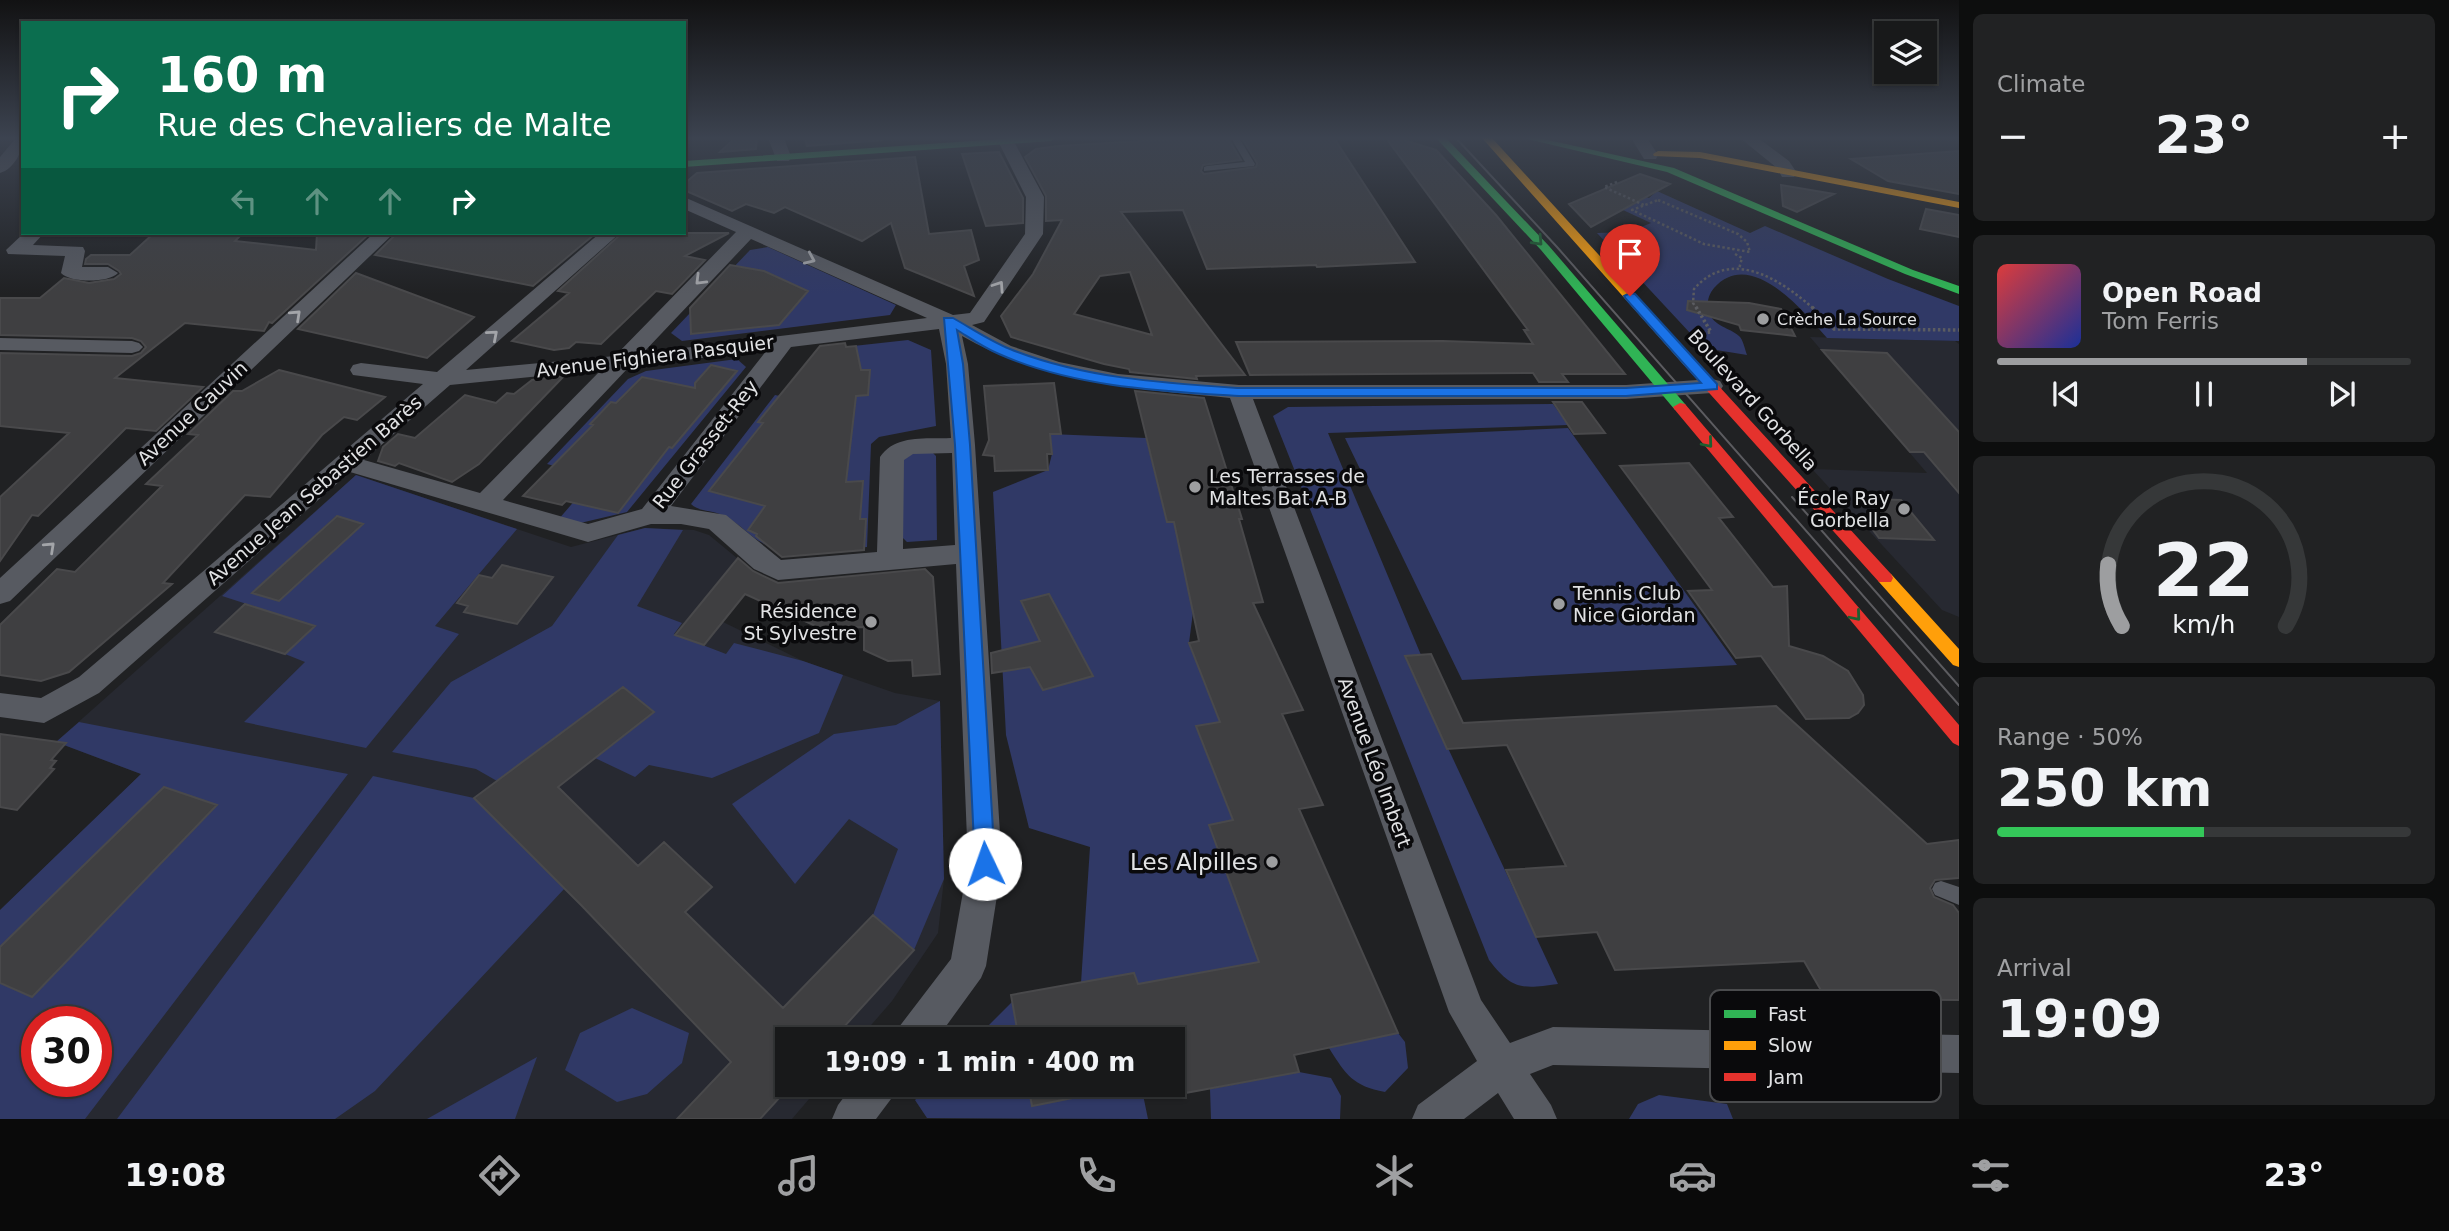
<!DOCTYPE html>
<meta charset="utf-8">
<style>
body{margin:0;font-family:"DejaVu Sans",sans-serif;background:#212223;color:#f1f3f6;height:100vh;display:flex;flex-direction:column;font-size:26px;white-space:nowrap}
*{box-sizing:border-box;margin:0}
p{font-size:23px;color:#9fa0a2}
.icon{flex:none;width:38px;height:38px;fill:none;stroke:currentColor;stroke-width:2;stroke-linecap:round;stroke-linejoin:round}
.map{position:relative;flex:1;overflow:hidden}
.drawer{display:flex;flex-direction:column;gap:14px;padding:14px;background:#0d0e0e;width:490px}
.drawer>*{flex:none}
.guide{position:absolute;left:21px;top:21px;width:665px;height:214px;border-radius:0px;box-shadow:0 2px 5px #0004,0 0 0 2px #363839;background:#0b6e4f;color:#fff;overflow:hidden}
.buttons{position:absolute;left:1874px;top:21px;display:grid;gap:14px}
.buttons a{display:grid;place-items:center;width:63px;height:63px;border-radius:0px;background:#18191a;box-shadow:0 2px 5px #0004,0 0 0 2px #363839;font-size:35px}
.speed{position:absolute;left:21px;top:1006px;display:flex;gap:14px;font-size:35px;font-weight:700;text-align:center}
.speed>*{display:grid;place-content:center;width:91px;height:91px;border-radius:50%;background:#18191a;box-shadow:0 2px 5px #0004,0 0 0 2px #363839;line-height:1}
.speed .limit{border:10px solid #d22;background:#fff;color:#111}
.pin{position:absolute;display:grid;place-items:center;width:60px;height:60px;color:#fff;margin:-72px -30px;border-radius:50% 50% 50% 0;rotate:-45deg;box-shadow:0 0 7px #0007}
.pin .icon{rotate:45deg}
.me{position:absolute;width:77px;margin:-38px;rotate:357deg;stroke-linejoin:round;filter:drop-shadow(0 0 5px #0008)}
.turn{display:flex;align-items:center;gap:24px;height:147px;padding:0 21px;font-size:32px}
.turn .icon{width:91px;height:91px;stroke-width:2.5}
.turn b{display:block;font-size:49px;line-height:60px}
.lanes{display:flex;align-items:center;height:66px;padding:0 21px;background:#0003;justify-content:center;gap:35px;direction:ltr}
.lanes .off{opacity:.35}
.big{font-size:52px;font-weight:700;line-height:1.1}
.drawer .widget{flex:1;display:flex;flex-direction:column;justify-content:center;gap:10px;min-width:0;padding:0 24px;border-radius:10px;background:#212223}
.drawer .dial{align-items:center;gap:0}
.dial svg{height:182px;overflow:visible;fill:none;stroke:#363839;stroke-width:7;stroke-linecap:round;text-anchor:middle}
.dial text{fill:#f1f3f6;stroke:none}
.song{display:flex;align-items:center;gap:21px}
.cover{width:84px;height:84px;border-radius:10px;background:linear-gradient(135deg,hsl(0 70% 55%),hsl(230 70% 35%))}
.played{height:7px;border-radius:4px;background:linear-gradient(90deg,#9d9ea0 75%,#363839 75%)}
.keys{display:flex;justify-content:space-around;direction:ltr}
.heat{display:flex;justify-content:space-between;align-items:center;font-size:38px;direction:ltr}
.charge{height:10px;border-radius:5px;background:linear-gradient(90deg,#34c759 50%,#363839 0)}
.trip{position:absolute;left:775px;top:1027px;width:410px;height:70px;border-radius:0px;background:#18191a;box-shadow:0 2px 5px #0004,0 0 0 2px #363839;font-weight:700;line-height:70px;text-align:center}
.tab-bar{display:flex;height:112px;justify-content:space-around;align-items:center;background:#0a0a0a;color:#9fa0a2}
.tab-bar .icon{width:49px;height:49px}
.tab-bar .selected{color:#9d9ea0}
.tab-bar b{font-size:32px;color:#f1f3f6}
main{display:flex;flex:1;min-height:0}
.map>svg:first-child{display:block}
.built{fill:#272931;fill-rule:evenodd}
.green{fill:#303966;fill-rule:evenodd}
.building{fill:#3f3f41;stroke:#49494b;stroke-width:2;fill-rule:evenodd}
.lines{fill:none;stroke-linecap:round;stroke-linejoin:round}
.path-far1{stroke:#5b5c61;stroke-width:2.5;stroke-dasharray:2.5 2.5;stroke-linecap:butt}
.path{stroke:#5b5c61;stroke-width:3.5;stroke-dasharray:2.5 2.5;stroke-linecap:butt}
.lane{fill:#575a61;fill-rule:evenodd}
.street{fill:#575a61;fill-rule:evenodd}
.fast{fill:#30b455;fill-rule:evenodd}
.slow{fill:#ff9f0a;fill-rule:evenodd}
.jam{fill:#e5322d;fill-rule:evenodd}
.tram{stroke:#5c5c60;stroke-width:2}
.oneway{stroke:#1d5f30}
.oneway2{stroke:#a3a5a9}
.route{fill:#1a73e8;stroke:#114b97;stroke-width:2}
.poi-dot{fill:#9d9ea0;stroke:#0a0a0c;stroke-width:2.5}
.labels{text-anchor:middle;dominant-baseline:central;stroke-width:7;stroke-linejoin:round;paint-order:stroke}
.far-poi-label{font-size:16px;fill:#e1e2e4;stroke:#0a0a0c;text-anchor:start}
.street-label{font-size:19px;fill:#e1e2e4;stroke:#0a0a0c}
.poi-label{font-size:19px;fill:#e1e2e4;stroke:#0a0a0c;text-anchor:start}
.near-poi-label{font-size:23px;fill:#e1e2e4;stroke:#0a0a0c;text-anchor:end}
.key{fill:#0a0a0c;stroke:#4a4b4d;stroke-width:2}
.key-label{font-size:19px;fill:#e1e2e4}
</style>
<main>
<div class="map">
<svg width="1959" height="1119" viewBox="0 0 1959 1119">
<rect width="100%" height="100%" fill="#202123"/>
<!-- built -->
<path class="built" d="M1810,337L1955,341L1959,344V617L1942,610L1812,469L1927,473Z
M356,475L571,547L645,528L694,530L709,535L760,577L723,622L803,661L895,693L940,701L944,879L938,933L892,1001L859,1039L788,1040V1085H821L792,1119H0V910L141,774L56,742ZM37,1022H96V1082H37Z"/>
<!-- green -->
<path class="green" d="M1657,191L1750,233L1765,226L1888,279L1959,306V341L1827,338C1805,313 1751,246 1714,288C1708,295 1706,305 1709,313C1714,326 1730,328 1739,336C1743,339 1745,350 1747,355L1704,348L1597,233L1629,232L1651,223L1623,210L1638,194L1649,198Z
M768,247L896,305L890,315L682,341L671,333L750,250Z
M908,340L931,350L936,426L879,437L871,444L867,547L783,552L784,549C753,546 748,527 722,515C712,510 699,512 691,504L775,395L814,403L817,350Z
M737,359L746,367L627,512L576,524L558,520L595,477L547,464L628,379L646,371Z
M1553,404L1568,425L1328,433L1421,655L1406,658L1558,984C1522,989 1512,990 1489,960L1273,416L1288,407Z
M1568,428L1737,665L1462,680L1345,438Z
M1050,434L1146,438L1167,522H1174L1193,612L1189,643L1220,722L1233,820L1209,825L1259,962L1138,984L1134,973L1081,983L1090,847L1029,828L1006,735L993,492L1048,470L1052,454Z
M910,453H933L936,456L937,540L907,542L901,536L903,458Z
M356,475L517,529L435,626L459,634L366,748L244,722L305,662L285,654L314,626L222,596ZM336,516L362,525L279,601L252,593Z
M645,528L683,530L637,606L682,623L674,634L726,654L734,643L803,661L843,675L819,733L712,778L649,765L635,777L595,758L654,712L623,687L497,781L476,769L392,752L451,682L552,626L618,535Z
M940,701L944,879L914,950L873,915L898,849L849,819L795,884L732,804L834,734L896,725Z
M79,722L348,774L85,1119H0V910L141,774L56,742ZM37,1022H96V1082H37Z
M373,776L474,798L565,888L375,1091L335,1119H117Z
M1012,1002L1019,1039H975Z
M632,1008L689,1033L682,1063L647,1094L617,1102L565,1070L580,1033Z
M1398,1033L1405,1042L1408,1068L1385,1092C1353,1086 1346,1075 1329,1048Z
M537,1057L515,1119H427Z
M1299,1072L1331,1078L1341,1096L1340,1119H1211L1210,1089Z
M930,1085H1028L1033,1106L1141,1085L1148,1119L927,1118L915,1100Z
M1659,1095L1727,1104L1733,1119H1629L1638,1104Z"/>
<!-- building -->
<path class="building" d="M735,138H757L756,149L720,152Z
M805,138H882L883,140L807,146Z
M1194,138H1228L1241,160L1203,165L1201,171L1204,174L1256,167L1257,163L1242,138H1334L1415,262L1317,267L1316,265L1207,269L1183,210L1121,212L1245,375L1196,376L1197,379L1130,372L1129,369L1104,364L1011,337L1001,316L1033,274L1062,220L1046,221V196L1025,157L1036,149L1058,146ZM1130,272L1152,335L1074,314L1100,276Z
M1386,138H1397L1436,150L1496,215L1625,374H1562L1568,382H1539L1533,373L1250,375L1236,342L1443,341L1533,344L1524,330H1528Z
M1959,151V194L1888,181L1851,159Z
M999,152L1023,198V223L986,226L962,154Z
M915,157L929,234L971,230L979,260L964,266L974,296L905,268L891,223L862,241L785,207L774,213L746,204L732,211L684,190V184L697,173Z
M1640,174L1670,184L1591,227L1569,204Z
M1781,185L1834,194L1797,212L1783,206Z
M1926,209L1959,215V237L1920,229Z
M154,233H243L235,241L316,250L317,233H370L272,323L269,322L264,331L185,323L115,378L203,387L156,431L126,428L38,516L32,515L0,561V497L69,433L0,426V353L132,356L141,353L146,347L141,341L132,338L0,335V298H40L64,278L89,283L114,279L121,274L119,271L108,264H85L86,259L91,255H130Z
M397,233H596L533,286L375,255Z
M622,233H729L685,256L705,260L672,294L656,291L601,344L576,342L569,348L554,350L512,341L569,293L558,291Z
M730,265L764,271L808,291L779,325L691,334L690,308Z
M356,273L474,317L427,358L298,329Z
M1688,301L1749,303L1781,309L1795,336L1741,330L1739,325L1687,310Z
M845,343L846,347L856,346L861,370H870L868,395L856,396L846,482L863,481L860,519H866L864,550L782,557L756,536L757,534L748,530L765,506L709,491L763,423L758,422L820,346Z
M1822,350L1887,353L1959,432V493L1924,452H1910Z
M711,365L737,371L672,448L669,447L618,513L566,501L562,505L523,496L593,425L590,424L611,402L616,403L642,377L695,388V383Z
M279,370L385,397L357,420L344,417L322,435L270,497L245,495L163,583L172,584L69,672L41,681L0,675V625L57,569L75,572L162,486L146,484L198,435L188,434L233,391H242Z
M564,376L479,464L452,482L399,463L395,466L378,461L383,447L398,434L415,438L465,395L496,403L507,393L514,394L532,380Z
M1054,383L1061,434H1050L1052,454H1047L1048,470L995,471L994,456L983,455L989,440L984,386Z
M1135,391L1204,398L1242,519H1239L1263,602L1253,603L1303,710L1282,714L1323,805L1299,809L1398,1033L1294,1055L1299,1072L1169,1096L1165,1085H1172V1040H1019L1011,995L1134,973L1138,984L1259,962L1209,825L1233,820L1196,726L1220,722L1189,643L1199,641L1174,522H1167Z
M1553,402H1582L1605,433L1574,434Z
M1689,463L1733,517L1719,518L1773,587L1787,586L1789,646L1823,656L1848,671L1863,695L1864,705L1858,713L1849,718L1806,719L1761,656L1736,658L1688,591L1712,590L1620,466Z
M1870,499L1901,500L1934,540L1879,538L1861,514H1882Z
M337,516L363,524L279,601L252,593Z
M738,558L753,571L778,583L925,569L933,577L940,674L913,676L912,660L888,661L864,650V627L820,628L745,594L704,645L675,635Z
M502,565L553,577L517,624L464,612L468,606L457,603L479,575L492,578Z
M1049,594L1093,676L1043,690L1030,667L992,673L991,653L1040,641L1021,601Z
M245,604L315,626L285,654L215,632Z
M1431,654L1463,723L1776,706L1927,844L1959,840V878L1935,880L1930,888L1934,897L1953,905L1959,913V1000L1826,999L1804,961L1615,970L1597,932L1536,937L1506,870L1566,866L1507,745L1447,749L1405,656Z
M623,687L654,712L558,787L638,866L664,842L712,887L685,912L783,1008L873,915L914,950L832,1040H788V1085H791L760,1119H677L731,1062L582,906L474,798Z
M0,734L66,743L51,760L56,761L50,768L54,769L17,810L0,807Z
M164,787L217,805L32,997L0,983V947Z
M1028,1085H1138L1032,1106Z"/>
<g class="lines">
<!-- path-far1 -->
<path class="path-far1" d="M1617,182L1604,187L1644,205
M1658,200L1738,234L1747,242L1750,252L1704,244L1632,210Z
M1735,254L1742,258L1739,269
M1697,309L1693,303L1694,289C1731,247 1780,279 1814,309"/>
<!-- path -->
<path class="path" d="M1696,307L1711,332L1703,333
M1812,307L1834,329L1959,330"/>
<!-- lane -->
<path class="lane" d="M1231,138H1239L1255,164L1254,166L1204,171V167L1207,166L1245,162Z
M1941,881L1959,887V905L1935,895L1932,889L1935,883Z"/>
<!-- street -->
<path class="street" d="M16,138H23C23,151 14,169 0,173V157Z
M768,138H784L791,157L789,161H777Z
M1000,138H1012L1044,197L1043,234L984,322L972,325L1011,346L1059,362L1118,374L1239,385H1626L1712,379L1720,381L1723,386L1720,391L1712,393L1626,399H1253L1481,1000L1510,1043L1553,1027L1959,1035V1073L1553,1065L1530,1074L1551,1105L1557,1119H1514L1498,1093L1464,1119H1412L1418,1105L1477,1061L1449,1012L1230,398C1136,389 1046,384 962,336L968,364L975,445L1002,864L986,966L981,978L936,1040H893L899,1027L951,959L968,864L956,564L778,580L754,569L709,529L681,524H651L588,542L350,472L99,693L44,723L0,717V693L41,698L79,677L423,384L353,375L350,370L353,365L361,363L437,372L600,233H620L466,370L615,356L736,232L684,209V197L953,315L970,313L1025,234L1026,197L998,141ZM751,239L927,318L643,353ZM939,329L946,364L951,438C927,439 895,434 880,457L877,552L781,560L726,515L671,506L791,347ZM767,350L642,509L588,524L503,500L629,367ZM601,370L480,493L364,460L450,385ZM952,453L955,545L903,549L904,460L913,454Z
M1631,138H1647L1658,155L1656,159H1644Z
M1740,138H1758L1789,161L1797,173L1794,177H1782L1777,168Z
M24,233H44L33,245L83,247L85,251L82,267H108L118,273C109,283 70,283 61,273L65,256L8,254L6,250Z
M374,233H394L10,601L0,604V578Z
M0,338L132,341L139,343L143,347L139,351L132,353L0,350Z
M853,1085H896L891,1099L876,1119H832L838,1105Z"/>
<!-- fast -->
<path class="fast" d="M1015,138H1056L1051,141L684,167V161Z
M1436,138H1446L1549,246L1685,404L1687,407L1685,410H1675L1541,250Z
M1523,138H1539L1674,168L1913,270L1959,286V294L1905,274L1667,172Z"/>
<!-- slow -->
<path class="slow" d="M1482,138H1492L1694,359V365H1684Z
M1658,151L1700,152L1959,202V208L1700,158L1654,156L1653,154Z
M1885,572L1891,574L1959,649V667L1953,665L1879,582L1877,578Z"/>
<!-- jam -->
<path class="jam" d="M1689,358L1694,359L1891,574L1893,578L1891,582H1879L1684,365L1683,362Z
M1680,403L1685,404L1959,725V746L1953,743L1675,410L1673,407Z"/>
<!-- tram -->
<path class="tram" d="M1456,138L1557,247L1959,705
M1792,497L1959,686"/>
</g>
<!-- one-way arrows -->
<defs><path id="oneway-chevron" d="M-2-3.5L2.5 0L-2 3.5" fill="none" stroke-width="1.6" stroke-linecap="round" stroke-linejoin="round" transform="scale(1.75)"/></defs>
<g class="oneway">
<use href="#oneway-chevron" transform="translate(1538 241) rotate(47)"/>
<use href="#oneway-chevron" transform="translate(1708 443) rotate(50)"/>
<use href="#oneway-chevron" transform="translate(1856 616) rotate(50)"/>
</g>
<g class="oneway2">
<use href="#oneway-chevron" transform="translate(810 259) rotate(24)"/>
<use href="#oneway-chevron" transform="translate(700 280) rotate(135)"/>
<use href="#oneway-chevron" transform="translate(999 286) rotate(-56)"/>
<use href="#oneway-chevron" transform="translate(296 315) rotate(-43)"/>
<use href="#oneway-chevron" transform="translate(493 335) rotate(-41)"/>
<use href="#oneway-chevron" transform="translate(50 547) rotate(-43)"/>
</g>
<!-- sky -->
<linearGradient id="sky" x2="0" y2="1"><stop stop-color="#121213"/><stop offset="0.47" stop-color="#3c4350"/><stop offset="1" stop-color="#3c4350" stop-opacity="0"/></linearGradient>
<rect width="1959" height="294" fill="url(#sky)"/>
<!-- route -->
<path class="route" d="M1630,293L1635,294L1717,384V389L1626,396H1239C1160,391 1073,387 999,354C984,348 970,338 957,330L963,364L970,445L995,864L992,870L985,873L978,870L975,864L955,445L944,318H953C971,328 990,341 1010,349C1082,378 1162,383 1239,388H1626L1701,383L1626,299L1624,296Z"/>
<!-- markers -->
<g class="poi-dot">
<circle cx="1763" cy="319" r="7"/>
<circle cx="1195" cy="487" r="7"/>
<circle cx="1904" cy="509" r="7"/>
<circle cx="1559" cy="604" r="7"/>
<circle cx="871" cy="622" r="7"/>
<circle cx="1272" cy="862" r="7"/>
</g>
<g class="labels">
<!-- far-poi labels -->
<g class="far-poi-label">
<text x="1777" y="319">Crèche La Source</text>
</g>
<!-- street labels -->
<g class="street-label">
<text transform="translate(655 356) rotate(-7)">Avenue Fighiera Pasquier</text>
<text transform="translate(1753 400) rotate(48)">Boulevard Gorbella</text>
<text transform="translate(192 413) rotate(-43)">Avenue Cauvin</text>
<text transform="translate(705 444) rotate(-52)">Rue Grasset-Rey</text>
<text transform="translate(314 490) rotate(-41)">Avenue Jean Sebastien Barès</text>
<text transform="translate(1375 762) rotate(70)">Avenue Léo Imbert</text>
</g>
<!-- poi labels -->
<g class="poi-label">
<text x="1209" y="476">Les Terrasses de<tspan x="1209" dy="22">Maltes Bat A-B</tspan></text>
<text x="1890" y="498" text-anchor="end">École Ray<tspan x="1890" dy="22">Gorbella</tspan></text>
<text x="1573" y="593">Tennis Club<tspan x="1573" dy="22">Nice Giordan</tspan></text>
<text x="857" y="611" text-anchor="end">Résidence<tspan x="857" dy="22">St Sylvestre</tspan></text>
</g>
<!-- near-poi labels -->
<g class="near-poi-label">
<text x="1258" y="862">Les Alpilles</text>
</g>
</g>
<!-- legend -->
<rect x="1710" y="990" width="231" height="112" rx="10" class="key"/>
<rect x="1724" y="1010" width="32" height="8" fill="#30b455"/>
<rect x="1724" y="1041" width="32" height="9" fill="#ff9f0a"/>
<rect x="1724" y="1073" width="32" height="8" fill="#e5322d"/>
<g class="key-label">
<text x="1768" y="1021">Fast</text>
<text x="1768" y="1052">Slow</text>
<text x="1768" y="1084">Jam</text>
</g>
</svg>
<div class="buttons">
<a><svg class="icon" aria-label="layers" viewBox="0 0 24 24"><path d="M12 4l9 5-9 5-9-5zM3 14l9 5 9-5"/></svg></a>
</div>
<div class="speed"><div class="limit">30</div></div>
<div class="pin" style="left:1630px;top:296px;background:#d93025"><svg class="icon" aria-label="arrive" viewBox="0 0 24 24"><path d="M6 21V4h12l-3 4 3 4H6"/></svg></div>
<svg class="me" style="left:985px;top:864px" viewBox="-20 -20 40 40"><circle r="19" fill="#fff"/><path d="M0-13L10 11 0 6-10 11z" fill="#1a73e8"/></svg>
<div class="trip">19:09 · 1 min · 400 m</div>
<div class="guide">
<div class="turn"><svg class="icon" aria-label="right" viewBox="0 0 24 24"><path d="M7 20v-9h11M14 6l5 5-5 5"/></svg><div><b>160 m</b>Rue des Chevaliers de Malte</div></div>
<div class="lanes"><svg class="icon off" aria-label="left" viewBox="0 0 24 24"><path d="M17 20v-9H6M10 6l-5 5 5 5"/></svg><svg class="icon off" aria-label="ahead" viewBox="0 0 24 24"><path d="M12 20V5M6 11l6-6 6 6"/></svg><svg class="icon off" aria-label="ahead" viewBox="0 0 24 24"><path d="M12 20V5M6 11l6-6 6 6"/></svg><svg class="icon" aria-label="right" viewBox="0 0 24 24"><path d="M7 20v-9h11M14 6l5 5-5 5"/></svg></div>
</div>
</div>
<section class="drawer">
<div class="widget"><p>Climate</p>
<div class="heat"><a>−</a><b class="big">23°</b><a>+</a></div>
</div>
<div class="widget">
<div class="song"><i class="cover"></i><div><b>Open Road</b><p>Tom Ferris</p></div></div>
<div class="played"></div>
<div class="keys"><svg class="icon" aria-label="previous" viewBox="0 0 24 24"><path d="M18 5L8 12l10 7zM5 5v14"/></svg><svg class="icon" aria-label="pause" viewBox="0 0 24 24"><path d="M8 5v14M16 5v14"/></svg><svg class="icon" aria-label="next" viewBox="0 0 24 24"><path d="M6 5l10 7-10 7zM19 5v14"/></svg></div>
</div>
<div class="widget dial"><svg viewBox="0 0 100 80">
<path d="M14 69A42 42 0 1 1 86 69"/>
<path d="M14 69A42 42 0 0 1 8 42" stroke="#9d9ea0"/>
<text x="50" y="56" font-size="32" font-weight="700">22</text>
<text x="50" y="72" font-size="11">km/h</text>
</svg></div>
<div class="widget"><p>Range · 50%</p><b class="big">250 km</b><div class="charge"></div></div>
<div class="widget"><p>Arrival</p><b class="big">19:09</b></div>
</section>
</main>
<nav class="tab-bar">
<b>19:08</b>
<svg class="icon selected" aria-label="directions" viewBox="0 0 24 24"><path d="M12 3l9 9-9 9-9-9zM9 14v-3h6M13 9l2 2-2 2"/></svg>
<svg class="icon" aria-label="music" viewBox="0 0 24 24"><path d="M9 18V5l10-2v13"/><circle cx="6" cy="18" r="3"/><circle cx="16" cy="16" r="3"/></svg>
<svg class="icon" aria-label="phone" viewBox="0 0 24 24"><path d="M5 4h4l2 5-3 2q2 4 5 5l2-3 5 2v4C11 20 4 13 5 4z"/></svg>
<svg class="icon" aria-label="climate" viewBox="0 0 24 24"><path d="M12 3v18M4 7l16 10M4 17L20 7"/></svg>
<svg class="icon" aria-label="car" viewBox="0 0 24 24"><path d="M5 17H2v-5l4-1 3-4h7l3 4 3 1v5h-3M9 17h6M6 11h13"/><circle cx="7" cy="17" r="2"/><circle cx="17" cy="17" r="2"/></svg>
<svg class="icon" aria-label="filters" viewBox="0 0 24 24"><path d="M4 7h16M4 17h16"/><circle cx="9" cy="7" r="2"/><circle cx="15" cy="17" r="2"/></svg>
<b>23°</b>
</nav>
